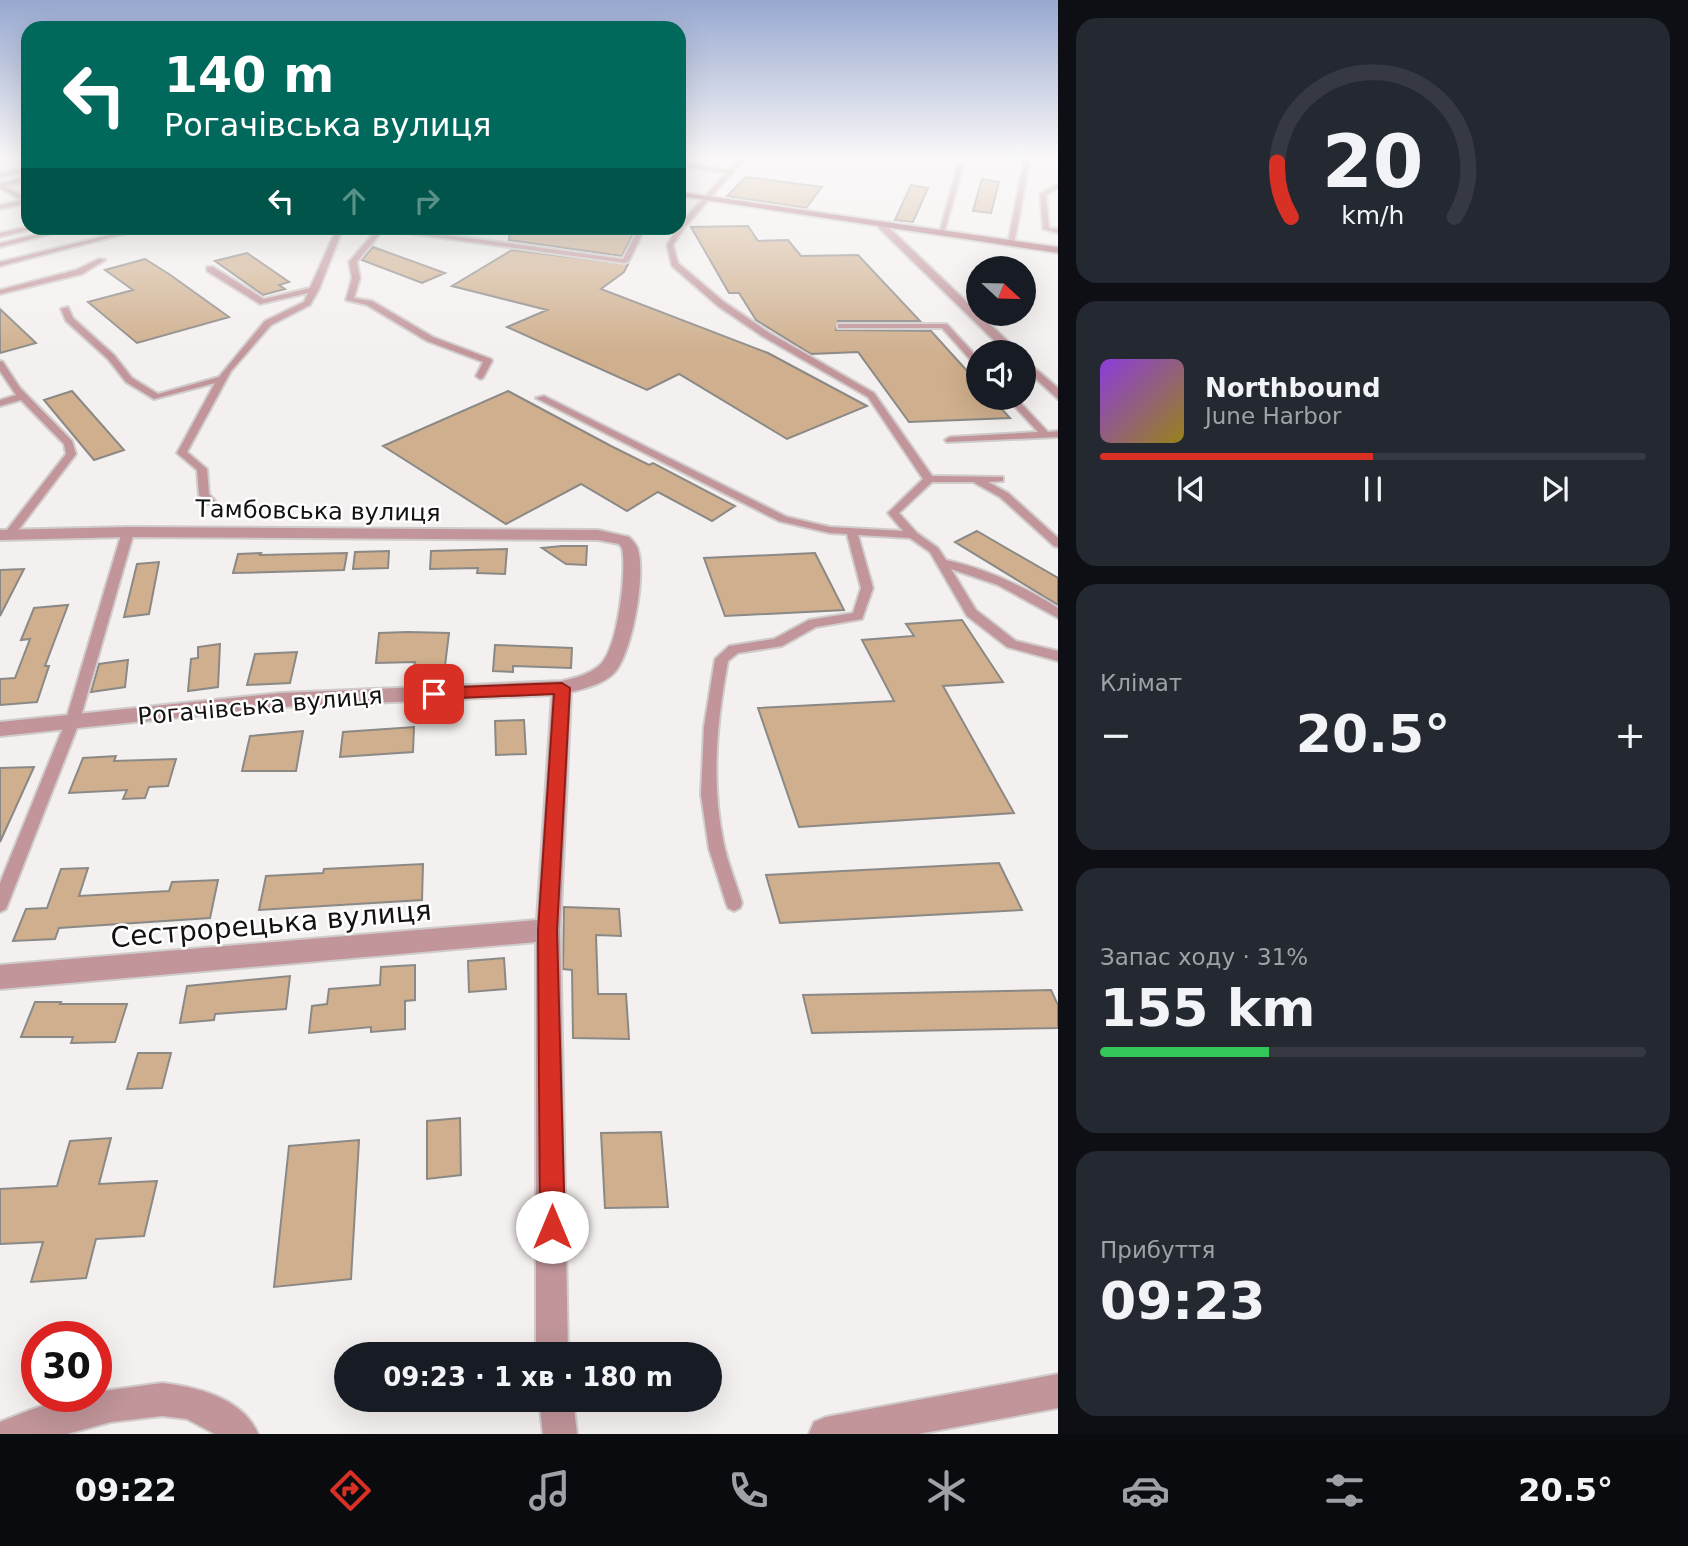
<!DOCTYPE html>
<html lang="uk">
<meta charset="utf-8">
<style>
body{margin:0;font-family:"DejaVu Sans",sans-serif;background:#242831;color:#f1f3f6;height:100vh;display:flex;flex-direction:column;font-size:26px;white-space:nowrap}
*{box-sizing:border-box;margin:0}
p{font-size:23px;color:#9ea1a6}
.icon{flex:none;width:38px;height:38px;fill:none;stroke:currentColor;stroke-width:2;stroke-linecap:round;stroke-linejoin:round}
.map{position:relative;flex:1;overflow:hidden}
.details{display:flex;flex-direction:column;gap:18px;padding:18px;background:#0d0f14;width:630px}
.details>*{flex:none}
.guide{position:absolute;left:21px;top:21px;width:665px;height:214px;border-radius:21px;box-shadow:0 7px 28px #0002;background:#00695c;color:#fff;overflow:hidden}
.needle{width:46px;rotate:112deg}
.controls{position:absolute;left:966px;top:256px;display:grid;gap:14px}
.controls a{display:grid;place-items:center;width:70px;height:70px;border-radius:50%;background:#171b24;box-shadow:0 7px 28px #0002;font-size:35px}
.speed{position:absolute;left:21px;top:1321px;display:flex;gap:14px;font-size:35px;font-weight:700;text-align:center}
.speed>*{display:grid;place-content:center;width:91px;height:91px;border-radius:50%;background:#171b24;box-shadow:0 7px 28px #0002;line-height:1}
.speed .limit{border:10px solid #d22;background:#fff;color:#111}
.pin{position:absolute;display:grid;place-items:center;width:60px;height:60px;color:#fff;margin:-30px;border-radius:14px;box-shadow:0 4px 10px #0006}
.me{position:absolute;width:77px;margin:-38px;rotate:0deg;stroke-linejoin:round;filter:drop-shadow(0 0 5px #0008)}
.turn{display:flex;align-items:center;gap:24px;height:147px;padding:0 28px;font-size:32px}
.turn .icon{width:91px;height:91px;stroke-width:2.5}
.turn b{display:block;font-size:49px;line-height:60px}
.lanes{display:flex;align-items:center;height:66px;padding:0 28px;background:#0003;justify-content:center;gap:35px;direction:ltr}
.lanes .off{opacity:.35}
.big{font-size:52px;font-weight:700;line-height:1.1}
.details .card{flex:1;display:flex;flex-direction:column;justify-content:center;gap:10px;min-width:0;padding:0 24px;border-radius:21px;background:#242831}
.details .dial{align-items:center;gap:0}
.dial svg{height:182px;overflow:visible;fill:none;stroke:#363941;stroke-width:7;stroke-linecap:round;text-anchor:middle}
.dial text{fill:#f1f3f6;stroke:none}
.song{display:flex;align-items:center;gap:21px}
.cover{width:84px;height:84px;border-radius:10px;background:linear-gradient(135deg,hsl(270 70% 55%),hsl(50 70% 35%))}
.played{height:7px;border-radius:4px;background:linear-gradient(90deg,#d93025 50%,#363941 50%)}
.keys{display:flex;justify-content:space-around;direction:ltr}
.heat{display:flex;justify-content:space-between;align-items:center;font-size:38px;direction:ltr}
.charge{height:10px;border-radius:5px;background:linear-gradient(90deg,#34c759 31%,#363941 0)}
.trip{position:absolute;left:334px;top:1342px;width:388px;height:70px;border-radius:35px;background:#171b24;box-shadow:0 7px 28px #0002;font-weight:700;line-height:70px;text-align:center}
.menu{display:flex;height:112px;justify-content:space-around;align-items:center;background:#090b0e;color:#9ea1a6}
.menu .icon{width:49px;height:49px}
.menu .current{color:#d93025}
.menu b{font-size:32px;color:#f1f3f6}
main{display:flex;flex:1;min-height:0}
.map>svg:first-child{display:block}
.building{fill:#cfaf8d;stroke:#8b8986;stroke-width:2}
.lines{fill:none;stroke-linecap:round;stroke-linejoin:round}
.service-casing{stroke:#d0cccb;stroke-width:4}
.minor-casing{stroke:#d0cccb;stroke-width:4}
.tertiary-casing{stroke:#d0cccb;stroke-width:4}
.secondary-casing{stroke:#d0cccb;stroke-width:4}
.service{fill:#c1959a;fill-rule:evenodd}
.minor{fill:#c1959a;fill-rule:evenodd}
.tertiary{fill:#c1959a;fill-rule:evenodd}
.secondary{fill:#a66870;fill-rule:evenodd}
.route{fill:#d93025;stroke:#8d1f18;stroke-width:2}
.labels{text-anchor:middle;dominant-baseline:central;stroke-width:5;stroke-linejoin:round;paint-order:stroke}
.street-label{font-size:24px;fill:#131211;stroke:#fff}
.near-street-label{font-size:28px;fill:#131211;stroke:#fff}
</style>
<main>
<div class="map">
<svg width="1058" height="1434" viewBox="0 0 1058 1434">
<rect width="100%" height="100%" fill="#f4f0ef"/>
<!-- building -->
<path class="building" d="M746,177L822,187L806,208L727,196Z
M982,179L999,182L991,213L973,211Z
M911,185L928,188L913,222L895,220Z
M748,226L758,241L788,240L801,256L858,255L920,321H838L836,330L931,331L978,383V397H991L1010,418L909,422L858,352L811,354L756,320L739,293H729L691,227Z
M510,228H636L622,256L509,240Z
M373,247L445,273L422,283L362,260Z
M512,250L628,264L624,272L601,289L768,353L867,406L787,439L679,374L647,390L507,327L547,310L452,286Z
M247,253L289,282L279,285L285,289L263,295L215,261Z
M145,259L169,274L229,317L137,343L88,302L133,290L105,270Z
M0,309L36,343L0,353Z
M72,391L124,450L94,460L44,400Z
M508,391L611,446L649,465L653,463L735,506L712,521L658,492L627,511L581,484L506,524L383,446Z
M977,531L1058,578V605L955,542Z
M562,546H587L586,565L566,564L542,548Z
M507,549L505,574L477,573L478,568L430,569L431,551Z
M389,551L388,568L353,569L355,552Z
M261,553L260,555L347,553L344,570L233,573L238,554Z
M815,553L844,610L725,616L704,558Z
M159,562L149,614L124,617L137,564Z
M24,569L0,616V570Z
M68,605L45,666H49L37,702L0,705V679L15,678L30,639L21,640L34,608Z
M962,620L1003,682L943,686L1014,813L799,827L758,708L894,701L862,640L914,636L906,624Z
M408,632L449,633L444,674L413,673L415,662L376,663L379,633Z
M220,644L218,687L188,691L191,659L198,658V647Z
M495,645L572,648L571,668L513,666V672L493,671Z
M297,652L290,683L247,685L255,654Z
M128,660L125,687L91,692L99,664Z
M524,720L526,754L496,755L495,721Z
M414,727L413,752L340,757L343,732Z
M303,731L296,771H242L250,736Z
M116,756L114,761L176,759L168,786L149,787L145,798L123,799L127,790L69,793L83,758Z
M34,767L0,842V768Z
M999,863L1022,910L780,923L766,875Z
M423,864L422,900L259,910L266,876L323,873L324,869Z
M88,868L79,896L169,891L172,882L218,880L210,918L59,928L55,939L13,941L26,909L47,908L61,869Z
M564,907L619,909L621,936L596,935L598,994H626L629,1039L573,1038L572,970L563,969Z
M504,958L506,989L469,992L468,961Z
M415,965V1000L405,1001V1029L371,1032V1027L309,1033L312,1006L327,1004L329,989L380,985L381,967Z
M290,976L286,1009L215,1014L214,1020L180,1023L187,986Z
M1051,990L1058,1005V1028L812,1033L803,995Z
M35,1002H61L60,1004H127L115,1042L71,1043L73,1037H21Z
M138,1053H171L162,1088L127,1089Z
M460,1118L461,1175L427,1179V1121Z
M661,1132L668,1207L605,1208L601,1133Z
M111,1138L99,1184L157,1181L144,1236L96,1239L86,1278L31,1282L43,1242L0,1244V1189L57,1186L70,1141Z
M359,1140L351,1279L274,1287L289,1146Z"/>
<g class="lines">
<!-- service casing -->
<g class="service-casing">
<path id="service" d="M0,155H21L0,158Z
M742,155H748L684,228L673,245L678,263L724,302L768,332L874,393L932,476L1003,477V481L988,482L1008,493L1058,538V547L1054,546L1000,497L973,482H932L899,513L917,533L938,548L946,560C987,569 1023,586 1058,608V618L998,585L951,569L976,610L1016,641L1058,651V661L1007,647L967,616L930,552L910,538L858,535L873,588L862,619L816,627L782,646L738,653L728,661C717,721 711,780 723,840C727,862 736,882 742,903L740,908L734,911L728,908L726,903L709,849L701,795L704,727L715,659L729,646L774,639L809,620L853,613L861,588L847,534L830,533L779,521L536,398L544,396L787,517L830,527L903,531L888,513L923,479L868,397L762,336L718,306L672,266L667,245L679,225L726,173L679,166V162L729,170Z
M1025,155H1031L1014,243L1011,245L1008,243Z
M959,161L964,162L944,233L939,234Z
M28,167V171L0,177V173Z
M28,177V181L4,186L28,199V203L0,209V205L22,200L0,188V183Z
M1058,184V188L1046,195L1049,228L1058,229V233L1043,229L1040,194Z
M28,227L36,228L0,237V233Z
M65,228L70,229L0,247V243Z
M138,228H147L0,266V262Z
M337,228H343L319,289L310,305L271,325L231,371L187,452L207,469L209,494L216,502L215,504H207L199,495L197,470L177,453L215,383L154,399L126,382L108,359L66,321L61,309L68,307L73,318L114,355L132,378L158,394L219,377L265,321L304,302L308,293L260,304L207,271V267H213L264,299L310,288Z
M378,228H395L623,259L639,228H645L629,261L625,263L383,230L357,262L360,278L354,298L372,301L433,337L491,359L492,361L483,378L480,379L476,376L483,362L427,341L367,305L346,300L352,278L349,262Z
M99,259L105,260L82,274L0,294V290L76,270Z
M841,324H947L978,358V366L975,365L942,328H838V324Z
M0,361L3,362L20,388L72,441L76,454L13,537L9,538L3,535L66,454L64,444L21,400L0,406V400L16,395L0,371Z
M1006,397H1015L1048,432L1058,431V437L947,442L945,440L950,437L1038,432Z
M128,529L134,532L79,723L8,904L6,909L0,912V883L65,723L122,532Z"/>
</g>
<!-- minor casing -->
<g class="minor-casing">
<path id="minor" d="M128,527L598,530L629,537C633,541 637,545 638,550C646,575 632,653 615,672C604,684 586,688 571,692L560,930L568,1354H536V942L0,989V965L537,920L552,695L280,707L0,736V722L280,693L562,681C575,678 591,674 601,664C618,646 627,571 622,548L619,544L598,540L128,537L0,540V530Z
M162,1383C197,1387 243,1398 258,1434H215L187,1419L162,1416L111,1422L67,1434H0V1422C29,1410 64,1396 96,1396V1392Z
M539,1400H573L577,1434H543Z"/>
</g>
<!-- tertiary casing -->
<g class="tertiary-casing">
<path id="tertiary" d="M878,223H884L1019,352H1006L878,227Z
M1024,359L1058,388V399L1024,368Z
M1058,1374V1408L918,1434H809L814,1422L826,1417Z"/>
</g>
<!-- secondary casing -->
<g class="secondary-casing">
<path id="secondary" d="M679,192L1058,247V253L679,196Z"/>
</g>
<!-- service -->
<use href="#service" class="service"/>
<!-- minor -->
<use href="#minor" class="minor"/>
<!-- tertiary -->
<use href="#tertiary" class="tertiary"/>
<!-- secondary -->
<use href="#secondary" class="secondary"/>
</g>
<!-- sky -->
<linearGradient id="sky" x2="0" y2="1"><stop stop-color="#97a8d0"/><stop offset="0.44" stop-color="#faf8f8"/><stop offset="1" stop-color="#faf8f8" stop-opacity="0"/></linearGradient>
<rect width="1058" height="356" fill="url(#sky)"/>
<!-- route -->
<path class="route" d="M562,683L570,688L557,930L565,1227L561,1236L552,1240L543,1236L540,1227L538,930L554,694L434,699L426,694L434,688Z"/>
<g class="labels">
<!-- street labels -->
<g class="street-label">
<text transform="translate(318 511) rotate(1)">Тамбовська вулиця</text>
<text transform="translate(260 706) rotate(-5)">Рогачівська вулиця</text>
</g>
<!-- near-street labels -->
<g class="near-street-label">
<text transform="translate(271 924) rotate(-5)">Сестрорецька вулиця</text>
</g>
</g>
</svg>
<div class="controls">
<a><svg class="needle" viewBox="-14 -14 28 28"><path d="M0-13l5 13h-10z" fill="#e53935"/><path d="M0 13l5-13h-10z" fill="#9ea1a6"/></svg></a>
<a><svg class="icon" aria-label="sound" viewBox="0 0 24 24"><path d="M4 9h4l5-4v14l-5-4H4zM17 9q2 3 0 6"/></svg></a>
</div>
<div class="speed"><div class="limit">30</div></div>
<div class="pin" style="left:434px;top:694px;background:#d93025"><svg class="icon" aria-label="arrive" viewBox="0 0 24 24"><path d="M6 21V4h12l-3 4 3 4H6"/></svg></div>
<svg class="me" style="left:552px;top:1227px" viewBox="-20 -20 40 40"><circle r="19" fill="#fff"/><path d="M0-13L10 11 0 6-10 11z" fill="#d93025"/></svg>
<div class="trip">09:23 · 1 хв · 180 m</div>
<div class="guide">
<div class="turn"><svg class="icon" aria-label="left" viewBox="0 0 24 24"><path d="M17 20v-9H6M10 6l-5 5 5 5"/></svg><div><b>140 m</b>Рогачівська вулиця</div></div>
<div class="lanes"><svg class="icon" aria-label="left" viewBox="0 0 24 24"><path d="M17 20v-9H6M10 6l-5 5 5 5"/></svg><svg class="icon off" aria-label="ahead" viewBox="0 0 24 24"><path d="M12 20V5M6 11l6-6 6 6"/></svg><svg class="icon off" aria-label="right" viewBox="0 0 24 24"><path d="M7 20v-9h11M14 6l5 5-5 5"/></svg></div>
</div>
</div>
<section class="details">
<div class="card dial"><svg viewBox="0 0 100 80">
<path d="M14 69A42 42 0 1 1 86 69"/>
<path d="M14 69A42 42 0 0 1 8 45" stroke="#d93025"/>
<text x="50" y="56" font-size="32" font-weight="700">20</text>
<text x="50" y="72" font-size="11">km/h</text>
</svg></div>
<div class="card">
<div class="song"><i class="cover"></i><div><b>Northbound</b><p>June Harbor</p></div></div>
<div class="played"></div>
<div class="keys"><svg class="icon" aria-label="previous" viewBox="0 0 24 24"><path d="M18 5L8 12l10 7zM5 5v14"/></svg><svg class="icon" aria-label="pause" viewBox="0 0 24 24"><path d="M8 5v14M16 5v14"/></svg><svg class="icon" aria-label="next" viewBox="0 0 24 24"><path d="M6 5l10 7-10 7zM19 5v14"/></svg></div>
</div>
<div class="card"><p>Клімат</p>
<div class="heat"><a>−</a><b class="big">20.5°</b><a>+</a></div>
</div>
<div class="card"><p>Запас ходу · 31%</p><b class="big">155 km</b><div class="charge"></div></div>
<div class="card"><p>Прибуття</p><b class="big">09:23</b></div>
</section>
</main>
<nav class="menu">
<b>09:22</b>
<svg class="icon current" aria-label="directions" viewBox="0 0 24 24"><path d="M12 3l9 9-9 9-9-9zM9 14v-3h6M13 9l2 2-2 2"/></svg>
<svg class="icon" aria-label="music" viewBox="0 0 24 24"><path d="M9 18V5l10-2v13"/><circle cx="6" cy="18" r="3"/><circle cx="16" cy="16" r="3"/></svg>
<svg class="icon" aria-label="phone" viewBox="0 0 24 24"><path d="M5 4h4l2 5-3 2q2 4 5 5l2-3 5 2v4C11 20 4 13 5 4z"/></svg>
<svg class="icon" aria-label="climate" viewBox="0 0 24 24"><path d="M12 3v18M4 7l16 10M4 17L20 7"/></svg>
<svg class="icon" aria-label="car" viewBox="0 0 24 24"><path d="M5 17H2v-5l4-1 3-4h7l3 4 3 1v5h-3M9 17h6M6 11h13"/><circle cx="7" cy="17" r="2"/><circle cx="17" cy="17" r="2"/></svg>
<svg class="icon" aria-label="filters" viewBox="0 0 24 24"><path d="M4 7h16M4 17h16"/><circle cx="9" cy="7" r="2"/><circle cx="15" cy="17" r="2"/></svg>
<b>20.5°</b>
</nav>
